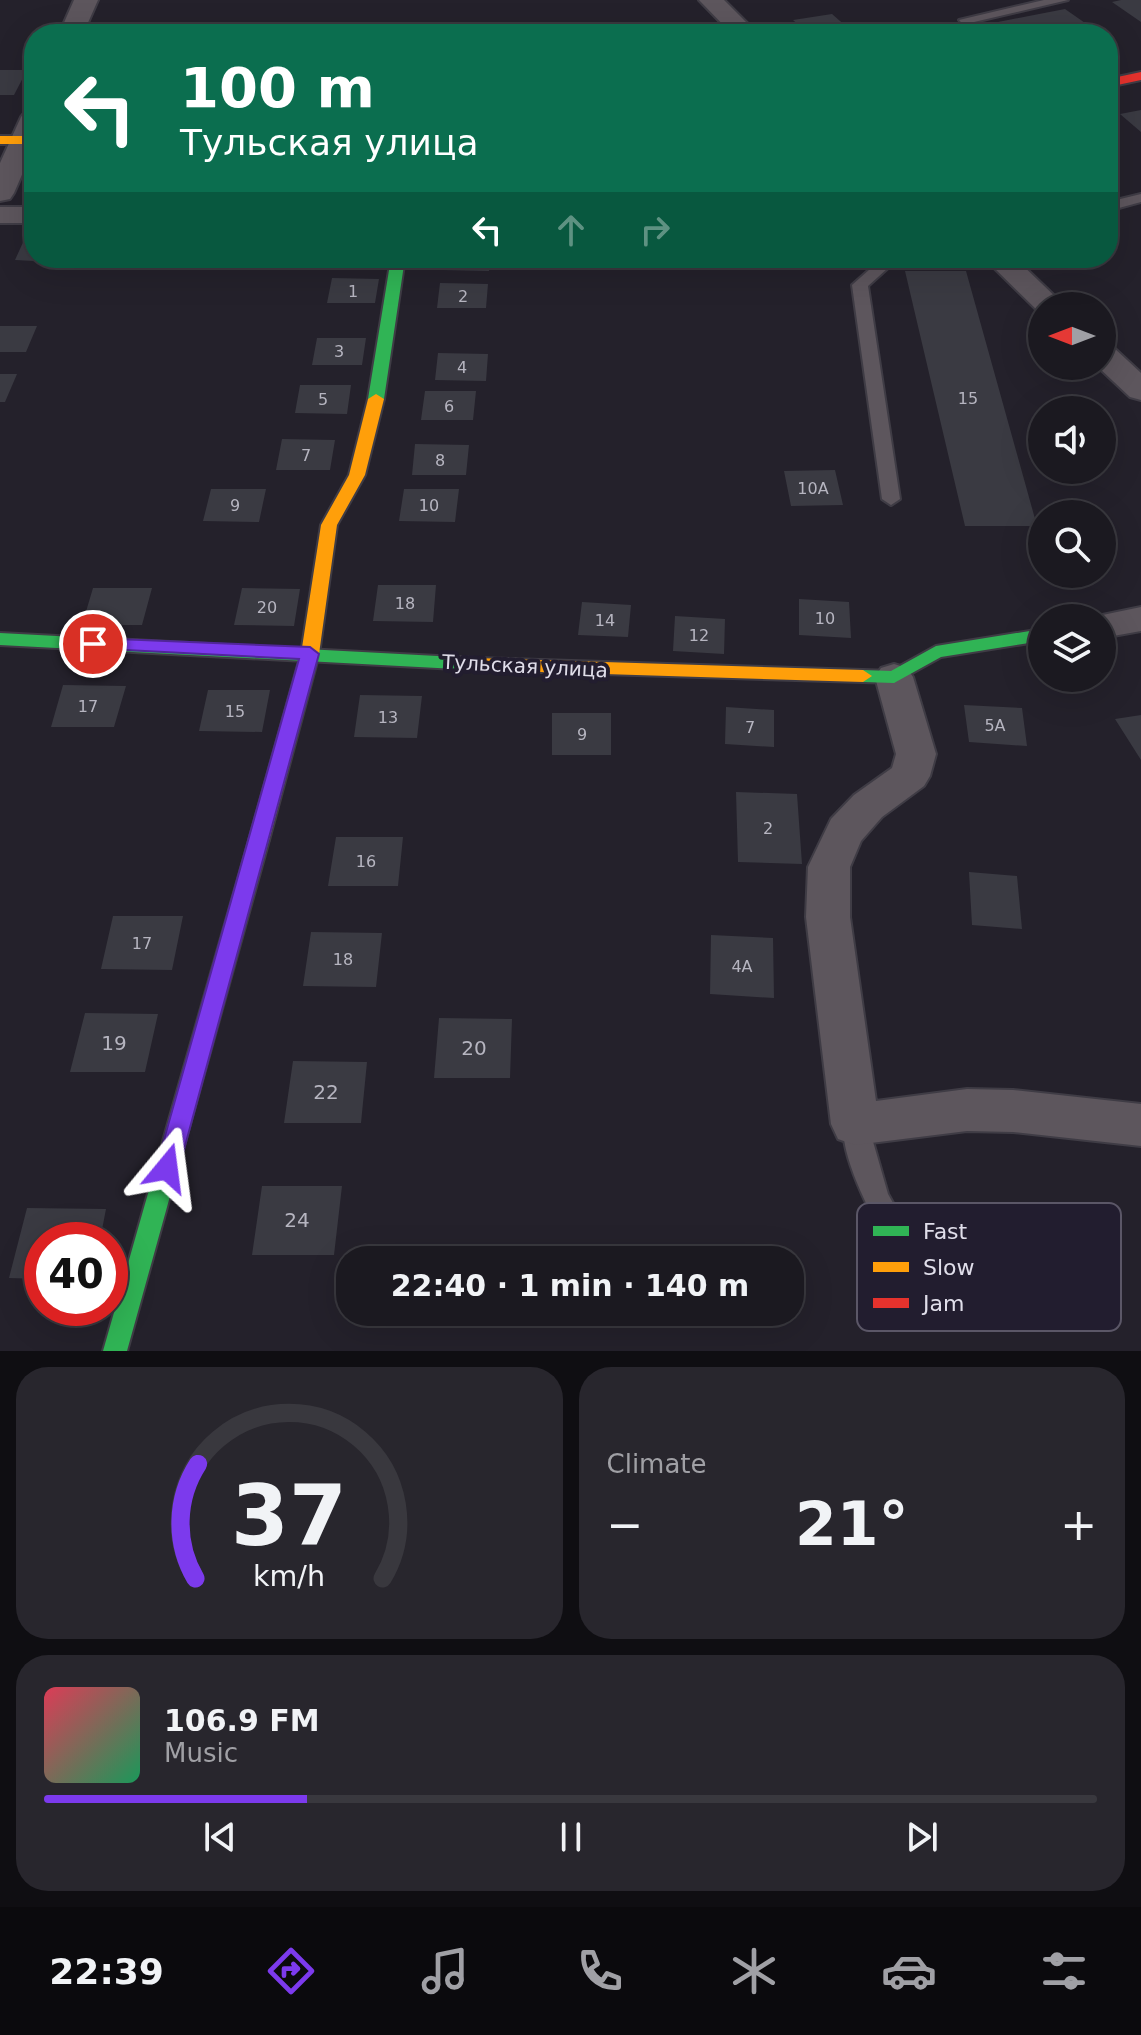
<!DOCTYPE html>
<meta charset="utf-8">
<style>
body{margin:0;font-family:"DejaVu Sans",sans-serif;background:#28262d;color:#f1f3f6;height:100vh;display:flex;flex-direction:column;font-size:30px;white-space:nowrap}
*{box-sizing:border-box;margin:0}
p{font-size:26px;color:#a0a0a5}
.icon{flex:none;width:44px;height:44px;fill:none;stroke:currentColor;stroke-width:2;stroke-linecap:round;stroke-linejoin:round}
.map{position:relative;height:1351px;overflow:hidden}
.sheet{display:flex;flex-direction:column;gap:16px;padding:16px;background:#0f0e12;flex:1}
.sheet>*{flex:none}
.hud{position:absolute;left:24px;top:24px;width:1094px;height:244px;border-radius:32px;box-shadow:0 8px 32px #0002,0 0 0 2px #39383e;background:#0b6e4f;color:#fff;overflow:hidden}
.needle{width:52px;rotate:270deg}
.buttons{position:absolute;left:1028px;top:292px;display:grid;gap:16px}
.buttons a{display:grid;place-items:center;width:88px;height:88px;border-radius:50%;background:#1b1920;box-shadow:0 8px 32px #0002,0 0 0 2px #39383e;font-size:40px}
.speed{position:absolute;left:24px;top:1222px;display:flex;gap:16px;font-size:40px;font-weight:700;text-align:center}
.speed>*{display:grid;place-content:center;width:104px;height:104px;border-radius:50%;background:#1b1920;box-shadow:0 8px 32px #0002,0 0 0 2px #39383e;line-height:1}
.speed .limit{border:12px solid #d22;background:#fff;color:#111}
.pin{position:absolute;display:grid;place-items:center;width:68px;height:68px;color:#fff;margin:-34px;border:4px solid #fff;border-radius:50%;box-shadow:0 2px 8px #0007}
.me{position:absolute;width:88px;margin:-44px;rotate:16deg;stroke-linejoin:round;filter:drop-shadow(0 0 6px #0008)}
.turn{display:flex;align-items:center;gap:28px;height:168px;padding:0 24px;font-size:36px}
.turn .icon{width:104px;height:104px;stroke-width:2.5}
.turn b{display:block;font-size:56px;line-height:68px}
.lanes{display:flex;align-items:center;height:76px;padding:0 24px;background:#0003;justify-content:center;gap:40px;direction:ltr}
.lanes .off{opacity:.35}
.big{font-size:60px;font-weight:600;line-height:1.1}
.sheet .card{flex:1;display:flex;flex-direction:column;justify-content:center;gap:12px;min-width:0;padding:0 28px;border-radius:32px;background:#28262d}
.sheet .dial{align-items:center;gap:0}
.dial svg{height:208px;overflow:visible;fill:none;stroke:#39383e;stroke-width:7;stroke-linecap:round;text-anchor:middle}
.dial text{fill:#f1f3f6;stroke:none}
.song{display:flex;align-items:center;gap:24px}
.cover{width:96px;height:96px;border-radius:12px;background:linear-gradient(135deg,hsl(350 70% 55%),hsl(150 70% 35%))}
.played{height:8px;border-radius:4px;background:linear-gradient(90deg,#7c3aed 25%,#39383e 25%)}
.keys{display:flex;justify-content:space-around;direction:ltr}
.heat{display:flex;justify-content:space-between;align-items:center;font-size:44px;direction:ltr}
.sheet .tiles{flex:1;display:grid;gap:16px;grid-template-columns:1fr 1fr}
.card:last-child{grid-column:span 2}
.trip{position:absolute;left:336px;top:1246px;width:468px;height:80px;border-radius:32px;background:#1b1920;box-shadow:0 8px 32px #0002,0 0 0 2px #39383e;font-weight:600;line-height:80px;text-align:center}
.tabs{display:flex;height:128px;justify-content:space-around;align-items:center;background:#0b0a0d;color:#a0a0a5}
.tabs .icon{width:56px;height:56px}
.tabs .on{color:#7c3aed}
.tabs b{font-size:36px;color:#f1f3f6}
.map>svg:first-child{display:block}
.building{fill:#3a3a42}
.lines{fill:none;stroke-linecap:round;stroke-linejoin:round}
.lane-casing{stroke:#3f3c45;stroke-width:4}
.street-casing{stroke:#3f3c45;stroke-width:4}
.fast-casing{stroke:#3f3c45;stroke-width:4}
.slow-casing{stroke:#3f3c45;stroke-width:4}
.jam-casing{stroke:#3f3c45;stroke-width:4}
.lane{fill:#5d565d;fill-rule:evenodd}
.street{fill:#5d565d;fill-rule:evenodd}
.fast{fill:#30b455;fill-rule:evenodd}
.slow{fill:#ff9f0a;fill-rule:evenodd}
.jam{fill:#e5322d;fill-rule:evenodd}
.route{fill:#7c3aed;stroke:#51269a;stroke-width:2}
.labels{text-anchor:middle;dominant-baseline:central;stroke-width:8;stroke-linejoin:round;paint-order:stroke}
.number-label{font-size:16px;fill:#b6b5c0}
.street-label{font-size:20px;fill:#e0deea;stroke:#221d2f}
.near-number-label{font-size:20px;fill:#b6b5c0}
.key{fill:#221d2f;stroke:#5b5767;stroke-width:2}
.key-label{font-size:22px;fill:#e0deea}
</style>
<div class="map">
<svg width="1141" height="1351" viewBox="0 0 1141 1351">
<rect width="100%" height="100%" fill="#24212b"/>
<!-- building -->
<path class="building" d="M1141,0V22L1112,2L1121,0Z
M1065,9L1098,32L1014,34L998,22Z
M832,14L855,34H808L793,20Z
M0,70H27L14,95H0Z
M1141,110V132L1120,114Z
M25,238H34V261L15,260Z
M444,258H490L489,271L442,270Z
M905,271H966L1037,526H965Z
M332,278L379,279L375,303H327Z
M440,283L488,284L486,308H437Z
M0,326H37L26,352H0Z
M317,338H366L362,365H312Z
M438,353L488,354L486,381L435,380Z
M0,374H17L5,402H0Z
M300,385H351L347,414L295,413Z
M425,391H476L473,420H421Z
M282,439L335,440L330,470H276Z
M415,444L469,445L466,475H412Z
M835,470L843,505L791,506L784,471Z
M211,489H266L259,522L203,521Z
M404,489H459L455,522L399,521Z
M378,585H436L433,622L373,621Z
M93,588H152L142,625H82Z
M242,588L300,589L294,626L234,625Z
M799,599L849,602L851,638L799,635Z
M582,602L631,605L628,637L578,635Z
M675,616L725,619L724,654L673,651Z
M63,685L126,686L114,727H51Z
M208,690H270L262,732L199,731Z
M360,695L422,696L417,738L354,737Z
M964,705L1022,708L1027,746L969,742Z
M726,707L774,710V747L725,744Z
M552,713H611V755H552Z
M1141,715V760L1115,719Z
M736,792L797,794L802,864L738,862Z
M336,837H403L398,886H328Z
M969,872L1017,876L1022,929L972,925Z
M113,916H183L172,970L101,969Z
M311,932L382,933L376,987L303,986Z
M711,935L773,938L774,998L710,994Z
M85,1013L158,1014L145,1072H70Z
M439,1018L512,1019L510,1078H434Z
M293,1061L367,1062L361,1123H284Z
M262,1186H342L334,1255H252Z
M27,1208L106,1209L100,1240H42V1279L9,1278Z"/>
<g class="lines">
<!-- lane casing -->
<g class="lane-casing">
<path id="lane" d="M1044,0H1068L974,22L985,34H972L959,20Z
M1141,194V202L1108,211V202Z
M888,258H910L888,268L868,286L900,499L891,505L882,499L852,285L878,262Z
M855,1113L864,1116L868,1124L888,1194L926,1262L922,1271L913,1274L904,1271C885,1242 831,1148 846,1116Z"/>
</g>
<!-- street casing -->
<g class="street-casing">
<path id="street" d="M74,0H98L83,34H59Z
M699,0H724L758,34H732Z
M34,109V147L14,193L10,199L0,201V163L21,117L25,112Z
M0,207H34V223H0Z
M984,258H1015L1065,306H1042V313L1039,312Z
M1102,345L1113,347L1141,373V400L1130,397L1097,366H1102Z
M1141,607V631L1102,638V618H1088Z
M894,664L907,668L913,677L936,754L930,776L924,786L882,817L861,841L850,867V917L876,1101L967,1089L1013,1090L1141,1104V1146L1013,1132L967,1131L855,1145L838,1139L831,1124L806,917L808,867L831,819L854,795L892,768L896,754L875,677L881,668Z"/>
</g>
<!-- fast casing -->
<g class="fast-casing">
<path id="fast" d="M391,258H405L384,399L376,404L368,399Z
M1042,629V641L941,657L894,683L863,682L854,676L863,670L891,671L936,646Z
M0,633L475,658L484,664L475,670L0,645Z
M259,833L266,835L269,840L127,1351H103L249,840L252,835Z"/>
</g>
<!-- slow casing -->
<g class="slow-casing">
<path id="slow" d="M0,136H34V144H0Z
M376,394L384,399L365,475L337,525L319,654L269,840L266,845H252L249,840L301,654L321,525L349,475L368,399Z
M475,658L863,670L872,676L863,682L475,670L466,664Z"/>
</g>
<!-- jam casing -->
<g class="jam-casing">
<path id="jam" d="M1141,72V80L1108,87V79Z"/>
</g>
<!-- lane -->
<use href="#lane" class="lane"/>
<!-- street -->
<use href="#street" class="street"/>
<!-- fast -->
<use href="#fast" class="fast"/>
<!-- slow -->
<use href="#slow" class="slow"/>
<!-- jam -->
<use href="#jam" class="jam"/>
</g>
<!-- route -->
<path class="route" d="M93,638L310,647L319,654L179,1168L176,1175L167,1178L159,1175L156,1168L299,659L87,648L84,644Z"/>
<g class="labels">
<!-- number labels -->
<g class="number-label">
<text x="353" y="291">1</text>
<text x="463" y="296">2</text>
<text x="339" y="351">3</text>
<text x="462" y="367">4</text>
<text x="968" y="398">15</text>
<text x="323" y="399">5</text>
<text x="449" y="406">6</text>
<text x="306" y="455">7</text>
<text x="440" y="460">8</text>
<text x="813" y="488">10А</text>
<text x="235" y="505">9</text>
<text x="429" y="505">10</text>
<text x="405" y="603">18</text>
<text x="267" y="607">20</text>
<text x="825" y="618">10</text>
<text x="605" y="620">14</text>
<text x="699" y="635">12</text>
<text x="88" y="706">17</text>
<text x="235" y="711">15</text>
<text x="388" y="717">13</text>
<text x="995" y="725">5А</text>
<text x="750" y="727">7</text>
<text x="582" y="734">9</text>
<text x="768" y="828">2</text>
<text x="366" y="861">16</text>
<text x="142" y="943">17</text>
<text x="343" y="959">18</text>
<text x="742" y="966">4А</text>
</g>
<!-- street labels -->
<g class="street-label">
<text transform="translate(525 666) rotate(3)">Тульская улица</text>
</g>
<!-- near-number labels -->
<g class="near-number-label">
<text x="114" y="1043">19</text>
<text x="474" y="1048">20</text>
<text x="326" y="1092">22</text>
<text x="297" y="1220">24</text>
</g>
</g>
<!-- legend -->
<rect x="857" y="1203" width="264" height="128" rx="12" class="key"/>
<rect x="873" y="1226" width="36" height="10" fill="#30b455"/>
<rect x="873" y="1262" width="36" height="10" fill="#ff9f0a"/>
<rect x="873" y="1298" width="36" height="10" fill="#e5322d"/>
<g class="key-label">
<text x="923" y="1239">Fast</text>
<text x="923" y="1275">Slow</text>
<text x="923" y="1311">Jam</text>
</g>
</svg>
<div class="buttons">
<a><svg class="needle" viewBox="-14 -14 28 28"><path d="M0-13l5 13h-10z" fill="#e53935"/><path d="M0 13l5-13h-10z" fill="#a0a0a5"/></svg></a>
<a><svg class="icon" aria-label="sound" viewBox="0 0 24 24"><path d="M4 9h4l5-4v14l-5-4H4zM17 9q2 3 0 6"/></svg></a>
<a><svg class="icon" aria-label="search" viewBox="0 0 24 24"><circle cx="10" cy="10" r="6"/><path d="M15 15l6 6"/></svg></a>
<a><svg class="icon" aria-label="layers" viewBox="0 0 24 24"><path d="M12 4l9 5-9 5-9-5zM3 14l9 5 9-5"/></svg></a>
</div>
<div class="speed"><div class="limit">40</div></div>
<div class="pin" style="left:93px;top:644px;background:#d93025"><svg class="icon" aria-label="arrive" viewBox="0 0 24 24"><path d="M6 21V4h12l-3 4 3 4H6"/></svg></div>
<svg class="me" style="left:167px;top:1168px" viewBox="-20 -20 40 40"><path d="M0-17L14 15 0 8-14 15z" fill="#7c3aed" stroke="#fff" stroke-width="4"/></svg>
<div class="trip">22:40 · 1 min · 140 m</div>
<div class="hud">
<div class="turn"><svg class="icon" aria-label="left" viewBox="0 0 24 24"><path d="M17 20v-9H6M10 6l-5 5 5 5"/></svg><div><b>100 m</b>Тульская улица</div></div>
<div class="lanes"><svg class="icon" aria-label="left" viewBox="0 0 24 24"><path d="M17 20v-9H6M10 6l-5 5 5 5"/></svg><svg class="icon off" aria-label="ahead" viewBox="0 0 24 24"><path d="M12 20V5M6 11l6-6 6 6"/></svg><svg class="icon off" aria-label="right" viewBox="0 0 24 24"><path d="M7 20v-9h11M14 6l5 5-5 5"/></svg></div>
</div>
</div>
<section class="sheet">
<div class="tiles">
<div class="card dial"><svg viewBox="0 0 100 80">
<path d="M14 69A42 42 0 1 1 86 69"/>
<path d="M14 69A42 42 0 0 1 15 25" stroke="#7c3aed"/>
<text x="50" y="56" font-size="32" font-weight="700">37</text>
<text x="50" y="72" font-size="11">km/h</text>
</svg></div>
<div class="card"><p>Climate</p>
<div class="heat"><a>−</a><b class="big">21°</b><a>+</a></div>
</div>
<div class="card">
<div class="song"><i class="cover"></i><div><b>106.9 FM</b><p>Music</p></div></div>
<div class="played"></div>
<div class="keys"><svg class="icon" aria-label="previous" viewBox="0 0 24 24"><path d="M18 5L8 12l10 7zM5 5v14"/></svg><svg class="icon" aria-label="pause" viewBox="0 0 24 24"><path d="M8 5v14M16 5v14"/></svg><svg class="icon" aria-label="next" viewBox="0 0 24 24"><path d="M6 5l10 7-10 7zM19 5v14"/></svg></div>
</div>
</div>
</section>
<nav class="tabs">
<b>22:39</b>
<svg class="icon on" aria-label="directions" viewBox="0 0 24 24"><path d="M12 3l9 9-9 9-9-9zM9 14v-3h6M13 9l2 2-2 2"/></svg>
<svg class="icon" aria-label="music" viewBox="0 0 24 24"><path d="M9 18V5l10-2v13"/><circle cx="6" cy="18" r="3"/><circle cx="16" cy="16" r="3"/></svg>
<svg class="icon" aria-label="phone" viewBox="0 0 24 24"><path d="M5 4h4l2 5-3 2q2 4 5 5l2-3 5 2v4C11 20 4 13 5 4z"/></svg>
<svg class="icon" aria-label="climate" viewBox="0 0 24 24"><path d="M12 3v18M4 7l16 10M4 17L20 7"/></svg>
<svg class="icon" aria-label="car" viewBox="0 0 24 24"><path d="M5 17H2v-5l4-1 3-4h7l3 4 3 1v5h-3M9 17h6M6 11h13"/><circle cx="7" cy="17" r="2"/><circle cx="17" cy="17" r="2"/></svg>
<svg class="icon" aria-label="filters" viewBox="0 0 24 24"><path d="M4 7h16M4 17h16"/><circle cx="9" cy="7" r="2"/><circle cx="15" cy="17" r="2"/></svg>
</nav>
